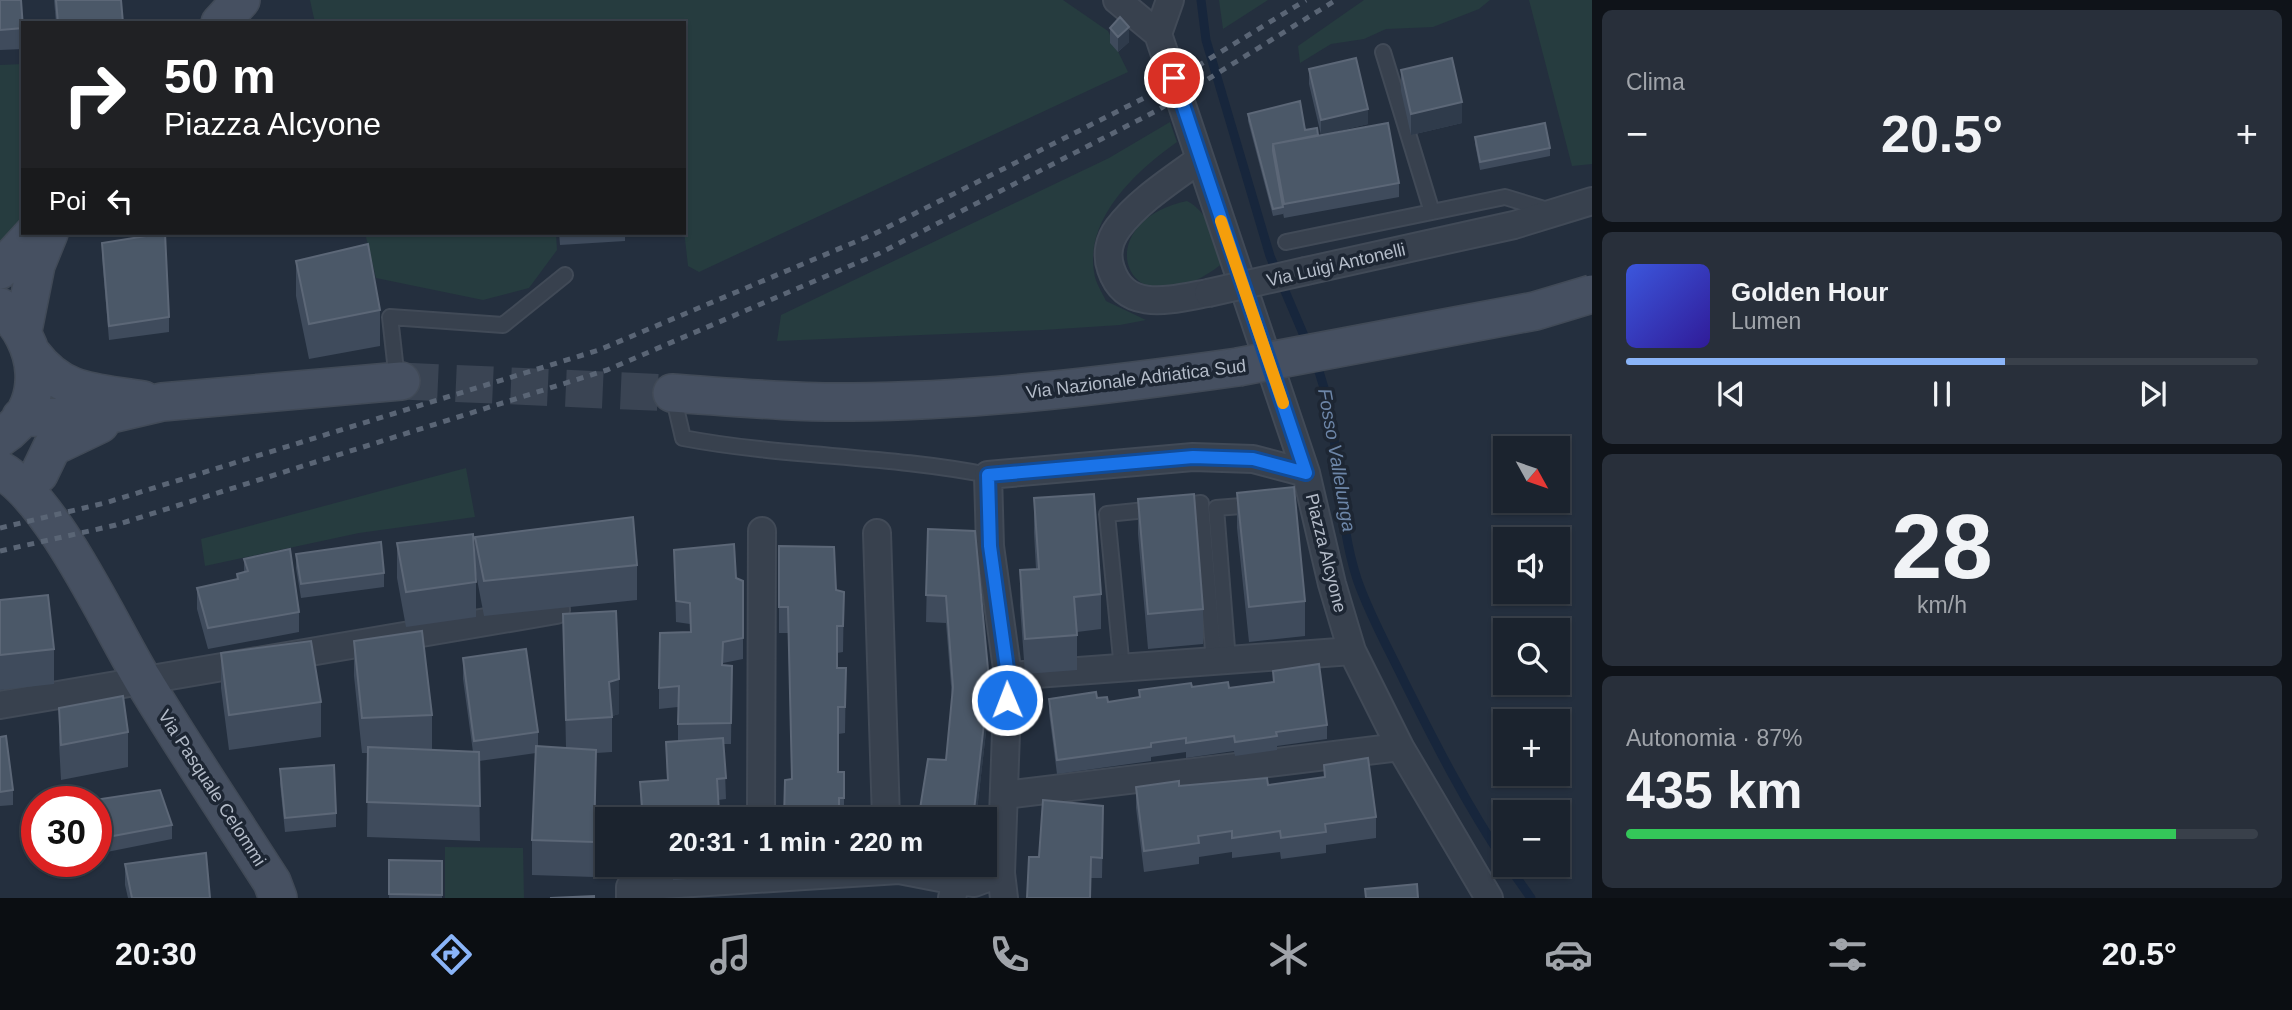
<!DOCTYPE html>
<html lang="it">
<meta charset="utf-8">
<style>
body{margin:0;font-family:Helvetica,sans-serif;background:#282f3a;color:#f1f3f6;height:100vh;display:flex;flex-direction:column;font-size:26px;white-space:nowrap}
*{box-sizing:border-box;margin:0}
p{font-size:23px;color:#a0a4aa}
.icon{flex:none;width:38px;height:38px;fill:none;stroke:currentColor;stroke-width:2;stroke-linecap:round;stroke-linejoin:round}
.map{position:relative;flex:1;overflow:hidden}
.drawer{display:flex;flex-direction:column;gap:10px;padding:10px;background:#0f1319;width:700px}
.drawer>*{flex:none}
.hud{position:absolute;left:21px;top:21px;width:665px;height:214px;border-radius:0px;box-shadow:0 2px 5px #0004,0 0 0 2px #39404a;background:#202124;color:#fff;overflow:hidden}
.needle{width:46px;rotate:130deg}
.tools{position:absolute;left:1493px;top:436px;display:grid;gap:14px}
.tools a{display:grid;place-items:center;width:77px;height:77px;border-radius:0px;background:#1b232e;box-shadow:0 2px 5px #0004,0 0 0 2px #39404a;font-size:35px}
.speed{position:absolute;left:21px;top:786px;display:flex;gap:14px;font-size:35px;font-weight:700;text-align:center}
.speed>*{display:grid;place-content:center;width:91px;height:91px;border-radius:50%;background:#1b232e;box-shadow:0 2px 5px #0004,0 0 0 2px #39404a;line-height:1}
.speed .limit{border:10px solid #d22;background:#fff;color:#111}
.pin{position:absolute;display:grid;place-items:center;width:60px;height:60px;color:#fff;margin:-30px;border:4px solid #fff;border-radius:50%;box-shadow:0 2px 7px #0007}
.me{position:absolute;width:77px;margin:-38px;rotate:359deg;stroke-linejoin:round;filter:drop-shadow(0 0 5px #0008)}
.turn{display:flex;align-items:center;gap:24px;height:147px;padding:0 28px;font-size:32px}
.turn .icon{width:91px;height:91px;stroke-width:2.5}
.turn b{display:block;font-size:49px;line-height:60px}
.then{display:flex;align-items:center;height:66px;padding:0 28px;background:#0003;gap:14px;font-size:26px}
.big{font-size:52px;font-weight:600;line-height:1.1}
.drawer .tile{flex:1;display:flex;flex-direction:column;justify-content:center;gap:10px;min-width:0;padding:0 24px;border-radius:10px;background:#282f3a}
.drawer .dial{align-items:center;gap:0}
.dial b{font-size:91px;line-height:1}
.song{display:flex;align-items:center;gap:21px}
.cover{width:84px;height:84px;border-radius:10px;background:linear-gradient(135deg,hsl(230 70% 55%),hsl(250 70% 35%))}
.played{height:7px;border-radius:4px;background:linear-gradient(90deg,#8ab4f8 60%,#39404a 60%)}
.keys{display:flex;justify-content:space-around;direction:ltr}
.heat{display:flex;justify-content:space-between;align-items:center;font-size:38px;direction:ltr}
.charge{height:10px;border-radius:5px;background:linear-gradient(90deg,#34c759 87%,#39404a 0)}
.trip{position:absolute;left:595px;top:807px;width:402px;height:70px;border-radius:0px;background:#1b232e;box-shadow:0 2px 5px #0004,0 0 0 2px #39404a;font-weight:600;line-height:70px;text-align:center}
.tab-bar{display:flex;height:112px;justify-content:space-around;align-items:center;background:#0b0e12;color:#a0a4aa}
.tab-bar .icon{width:49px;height:49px}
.tab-bar .selected{color:#8ab4f8}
.tab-bar b{font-size:32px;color:#f1f3f6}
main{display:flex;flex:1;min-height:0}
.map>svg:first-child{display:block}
.green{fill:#263c3f}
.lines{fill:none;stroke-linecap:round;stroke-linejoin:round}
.stream{stroke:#17263c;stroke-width:9}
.secondary-tunnel{stroke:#3a4453;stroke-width:37;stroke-dasharray:37 18;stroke-linecap:butt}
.lane-casing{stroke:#414a57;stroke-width:18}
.street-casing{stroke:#414a57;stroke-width:30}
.secondary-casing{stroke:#414a57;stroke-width:40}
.lane{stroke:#38414e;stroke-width:14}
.street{stroke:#38414e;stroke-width:26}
.secondary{stroke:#465061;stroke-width:37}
.rail{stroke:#5a6575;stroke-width:5;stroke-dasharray:7 7;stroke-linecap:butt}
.street-bridge-casing{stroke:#414a57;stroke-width:30;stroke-linecap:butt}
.secondary-bridge-casing{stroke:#414a57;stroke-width:40;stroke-linecap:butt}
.street-bridge{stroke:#38414e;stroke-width:26}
.secondary-bridge{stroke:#465061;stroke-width:37}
.wall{fill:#3f4b5c}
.shaded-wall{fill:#2f3b4b}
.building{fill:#4b5868;stroke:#5c6777;stroke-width:2}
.route-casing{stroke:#114b97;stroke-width:18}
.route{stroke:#1a73e8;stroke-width:12}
.slow{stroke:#f59e0b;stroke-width:12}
.labels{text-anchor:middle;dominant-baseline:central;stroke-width:7;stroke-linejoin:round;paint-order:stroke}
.street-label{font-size:18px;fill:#b4bcc9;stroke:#1d2633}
.water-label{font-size:19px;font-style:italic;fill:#6d86a8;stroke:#1d2633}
</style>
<main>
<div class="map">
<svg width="1592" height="898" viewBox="0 0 1592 898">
<rect width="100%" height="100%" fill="#242f3e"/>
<!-- green -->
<path class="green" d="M310,0H1063L1108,31L1128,72L699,272L688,266L684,230V23H315Z
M1219,0H1268L1223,29Z
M1364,0H1490L1479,9L1433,27L1386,29L1364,39L1331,44L1300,63L1298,46Z
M1529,0H1592V164L1572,166Z
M23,64V222L0,252V65Z
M1170,122L1177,142C1136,171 1082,220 1095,277C1097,285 1103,294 1106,301L1146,320L1120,325L1043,330L777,341L781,315L1109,158Z
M1187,201C1209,212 1216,240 1223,263C1125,340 1084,222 1187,201Z
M365,233H556L557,250L529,288L483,300L376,278Z
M466,468L475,517L359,533L205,566L201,539Z
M445,847L523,848L524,898H445Z"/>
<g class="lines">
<!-- stream -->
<path class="stream" d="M1201,0L1206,40L1270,256L1308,345
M1315,361C1343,430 1334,509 1357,579C1369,614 1388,648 1404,681C1435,743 1466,804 1505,862
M1507,864L1531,898"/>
<!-- secondary-tunnel -->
<path class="secondary-tunnel" d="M401,381L672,393"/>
<!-- lane casing -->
<g class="lane-casing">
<path id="lane" d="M1383,52L1432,212
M1286,242L1505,197L1551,211
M397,380L390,317L503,325L565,275
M673,395L683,438C783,457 887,455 988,475
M1176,506L1201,503L1214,662
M1228,661L1216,508L1254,505
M1122,669L1107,514L1156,509"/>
</g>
<!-- street casing -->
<g class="street-casing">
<path id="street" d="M1117,0L1158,34
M1158,34L1306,473L1332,584L1352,651L1400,747L1489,898
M1158,34L1170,0
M1200,159C1173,179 1138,201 1118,228C1109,240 1106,255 1111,269C1126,314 1173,299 1208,293
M1306,271L1514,225L1592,201
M877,533L886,819
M1008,676L1352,651
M0,705L556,610
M1005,795L1400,747
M761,819L762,531
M630,898V887L899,870L956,881
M952,898L956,881L974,883L1001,873
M1004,898L1001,873L1008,676L990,546L988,475L1193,457L1253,459L1306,473"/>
</g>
<!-- secondary casing -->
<g class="secondary-casing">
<path id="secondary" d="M220,23L241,0
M0,270L34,233
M0,307C41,341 50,406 0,438
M23,330L36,265L49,233
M33,355C63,395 97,392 143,400
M672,393C732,397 793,403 852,402C982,401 1110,385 1238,367
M21,417L94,418L162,402L401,381
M0,470C53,499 110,626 143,680C184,748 229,815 272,882L278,898
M39,474L52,447L100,424"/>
</g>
<!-- lane -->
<use href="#lane" class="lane"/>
<!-- street -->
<use href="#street" class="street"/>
<!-- secondary -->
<use href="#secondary" class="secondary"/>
<!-- rail -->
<path class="rail" d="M0,528L105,503L599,350L874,234L1150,95L1306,0
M0,551L116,525L607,370L880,253L1158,110L1336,0"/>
<!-- street-bridge casing -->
<g class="street-bridge-casing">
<path id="street-bridge" d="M1208,293L1306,271"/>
</g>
<!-- secondary-bridge casing -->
<g class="secondary-bridge-casing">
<path id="secondary-bridge" d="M1238,367L1535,311L1592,294"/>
</g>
<!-- street-bridge -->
<use href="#street-bridge" class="street-bridge"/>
<!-- secondary-bridge -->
<use href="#secondary-bridge" class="secondary-bridge"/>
</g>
<!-- wall -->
<path class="wall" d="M0,0L23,27V49L0,50Z
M54,0H121L123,23H56Z
M1110,28L1129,42L1118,52L1110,43Z
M1309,69L1368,124L1321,135L1309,84Z
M1401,70L1462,123L1411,135L1401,91Z
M1248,114L1305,130L1318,135L1399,183V197L1284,218L1283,213V214L1273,216L1248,121Z
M1475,137L1550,148V156L1480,170L1475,144Z
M559,233H625V241L560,245Z
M102,243L169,317V332L109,340L102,258Z
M296,261L380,310V346L309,359L296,296Z
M1237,493L1305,601V636L1249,642L1237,528Z
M1034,498L1101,594V629L1077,632V670L1025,674L1020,606V570L1036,569L1034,533Z
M1138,499L1203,609V644L1148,649L1138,534Z
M928,529L989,706L976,819H919V815L946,760L952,698L946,623L926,622Z
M475,537L637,565V600L484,616L476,574V617L406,627L397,578V543L475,568Z
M779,546L836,590L844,592L843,652L837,653V668H846L845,733L838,734V772H844V819H784L792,779L788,633H779Z
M674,550L743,581V659L723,663V665L732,666L731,744H724L726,799L718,800L719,812L730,819H641L640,782L667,781L666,742L678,741V707L659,709V688L690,632V624L676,622Z
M296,554L384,573V587L301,598L296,568Z
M244,559L299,612V632L208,649L197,609V588L237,579V574L244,572Z
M0,600L54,649V684L0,690Z
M563,614L619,714L612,716V752L596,753L594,877L532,875V840L536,753L479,761L480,841L367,837L368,753H362L354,676V641L432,715V750L473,752L463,679V658L538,732V746L566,748Z
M221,653L321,702V737L229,750L221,688Z
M1273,671L1327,725V739L1277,746V750L1235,756L1234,751L1186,758V752L1151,757V761L1057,774L1049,713V699L1097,698L1108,702L1139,697V690L1192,687L1229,688L1273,682Z
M59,708L128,732V767L61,780L59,743Z
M0,737L13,790V805L0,806Z
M1324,765L1376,817V838L1326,845V853L1281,859L1280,852L1232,858V852L1199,857V864L1144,872L1136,808V787L1268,785L1324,778Z
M280,769L336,813V827L285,832L280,784Z
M96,802L172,825V839L97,854Z
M1103,827L1102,878H1091L1039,857Z
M389,860L442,861V898H389Z
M125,864L210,898H128L125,885Z
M672,864H732V876L673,880Z"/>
<!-- shaded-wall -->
<path class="shaded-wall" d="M1129,27V42L1118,52V37Z
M1462,102V123L1411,135V114Z
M1368,109V124L1321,135V120Z
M619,679V714L609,717V682Z
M989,680V706L976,819H973Z
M596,750V785L594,877V842Z"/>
<!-- building -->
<path class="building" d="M0,0H21L23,28L0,30Z
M56,0H121L123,23H58Z
M1120,17L1129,27L1118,37L1110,28Z
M1356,58L1368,109L1321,120L1309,69Z
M1452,58L1462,102L1411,114L1401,70Z
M1300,101L1305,130L1317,128L1318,135L1273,144V151L1283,207L1273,209L1248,114Z
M1388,123L1399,183L1284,204L1273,144Z
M1545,123L1550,148L1480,162L1475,137Z
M165,233L169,317L109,326L102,243Z
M368,244L380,310L309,324L296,261Z
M1294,487L1305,601L1249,607L1237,493Z
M1094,494L1101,594L1074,597L1077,635L1025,639L1020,570L1039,569L1034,498Z
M1194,494L1203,609L1148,614L1138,499Z
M633,517L637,565L484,581L475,537Z
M928,529L975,531L989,680L973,819H944L919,815L928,759L946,760L953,687L946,596L926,595Z
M473,534L476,582L406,592L397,543Z
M381,542L384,573L301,584L296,554Z
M734,544L736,578L743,581V638L723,642L722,665L732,666L731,723L678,724L679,686L659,688L660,633L691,632L690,603L676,601L674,550Z
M779,546L834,547L836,590L844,592L843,626H837V668H846L845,707H838V772H844V798H839V819H784L785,780L792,779L788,607H779Z
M290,549L299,612L208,628L197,588L238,579L237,574L248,571L244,559Z
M48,595L54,649L0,655V600Z
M616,611L619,679L609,682L612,717L566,720L563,614Z
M422,631L432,715L362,718L354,641Z
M311,641L321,702L229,715L221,653Z
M526,649L538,732L474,741L463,658Z
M1319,664L1327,725L1276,732L1277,736L1235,742L1234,736L1186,743V738L1151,743V747L1057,760L1049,699L1096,692L1097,698L1107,697L1108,702L1140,697L1139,690L1191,683L1192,687L1228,682L1229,688L1274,682L1273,671Z
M123,696L128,732L61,745L59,708Z
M6,736L13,790L0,792V737Z
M723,738L726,778L717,779L719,812L729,811L730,819H643L640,782L668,780L666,742Z
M536,746L596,750L594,842L532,840Z
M368,747L479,752L480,806L367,802Z
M1368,758L1376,817L1325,824L1326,832L1281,838L1280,831L1232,838V831L1198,836L1199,843L1144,851L1136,787L1179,781V786L1267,778L1268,785L1325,777L1324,765Z
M334,765L336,813L285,818L280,769Z
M160,790L172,825L97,839L96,802H94V800Z
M1043,800L1103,806L1102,858L1091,857L1090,898H1027L1029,857H1039Z
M206,853L210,898H132L125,864Z
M389,860L442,861V895L389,894Z
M1417,884L1418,898H1366L1365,889Z
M594,896V898H550Z"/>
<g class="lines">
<!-- route casing -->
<g class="route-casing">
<path id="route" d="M1007,700L1008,676L990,546L988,475L1193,457L1253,459L1306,473L1174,78"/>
</g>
<!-- route -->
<use href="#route" class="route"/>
<!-- slow -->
<path class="slow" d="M1221,221L1283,403"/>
</g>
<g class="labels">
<!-- street labels -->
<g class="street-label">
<text transform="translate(1336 265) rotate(-13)">Via Luigi Antonelli</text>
<text transform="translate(1136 379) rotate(-7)">Via Nazionale Adriatica Sud</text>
<text transform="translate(1326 553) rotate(76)">Piazza Alcyone</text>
<text transform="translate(212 788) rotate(57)">Via Pasquale Celommi</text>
</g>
<!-- water labels -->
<g class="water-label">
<text transform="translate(1337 460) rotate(80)">Fosso Vallelunga</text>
</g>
</g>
</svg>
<div class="tools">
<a><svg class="needle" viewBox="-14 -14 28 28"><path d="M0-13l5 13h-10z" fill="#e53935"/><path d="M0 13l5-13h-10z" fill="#a0a4aa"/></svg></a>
<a><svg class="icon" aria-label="sound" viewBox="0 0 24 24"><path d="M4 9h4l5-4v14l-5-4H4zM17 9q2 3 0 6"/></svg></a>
<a><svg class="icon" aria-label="search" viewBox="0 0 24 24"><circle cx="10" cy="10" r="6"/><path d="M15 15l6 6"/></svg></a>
<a>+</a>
<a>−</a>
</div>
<div class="speed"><div class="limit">30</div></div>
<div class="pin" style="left:1174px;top:78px;background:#d93025"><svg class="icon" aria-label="arrive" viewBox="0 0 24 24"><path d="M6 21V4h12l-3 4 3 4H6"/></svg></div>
<svg class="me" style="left:1007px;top:700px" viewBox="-20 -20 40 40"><circle r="17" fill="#1a73e8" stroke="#fff" stroke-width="3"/><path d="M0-11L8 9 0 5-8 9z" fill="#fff"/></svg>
<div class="trip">20:31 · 1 min · 220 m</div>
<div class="hud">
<div class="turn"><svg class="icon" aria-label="right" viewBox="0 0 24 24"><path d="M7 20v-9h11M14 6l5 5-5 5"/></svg><div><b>50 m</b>Piazza Alcyone</div></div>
<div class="then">Poi<svg class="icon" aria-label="left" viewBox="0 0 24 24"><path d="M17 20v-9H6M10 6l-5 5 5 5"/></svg></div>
</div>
</div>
<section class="drawer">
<div class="tile"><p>Clima</p>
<div class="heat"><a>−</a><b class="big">20.5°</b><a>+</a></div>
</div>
<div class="tile">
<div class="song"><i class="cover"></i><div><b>Golden Hour</b><p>Lumen</p></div></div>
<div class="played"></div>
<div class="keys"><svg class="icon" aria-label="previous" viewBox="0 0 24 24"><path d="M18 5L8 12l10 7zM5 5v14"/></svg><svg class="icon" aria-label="pause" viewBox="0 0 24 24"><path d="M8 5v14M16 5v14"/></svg><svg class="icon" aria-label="next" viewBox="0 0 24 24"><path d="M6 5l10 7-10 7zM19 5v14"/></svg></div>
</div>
<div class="tile dial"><b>28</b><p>km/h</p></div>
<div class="tile"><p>Autonomia · 87%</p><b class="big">435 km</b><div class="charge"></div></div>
</section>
</main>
<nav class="tab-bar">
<b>20:30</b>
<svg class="icon selected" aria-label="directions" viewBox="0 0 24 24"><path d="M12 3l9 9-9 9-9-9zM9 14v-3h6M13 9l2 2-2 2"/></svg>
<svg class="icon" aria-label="music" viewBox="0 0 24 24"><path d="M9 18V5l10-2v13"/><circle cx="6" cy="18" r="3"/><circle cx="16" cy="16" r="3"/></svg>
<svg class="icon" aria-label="phone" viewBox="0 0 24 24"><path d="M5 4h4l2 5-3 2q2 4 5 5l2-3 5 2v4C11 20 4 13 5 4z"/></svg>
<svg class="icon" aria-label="climate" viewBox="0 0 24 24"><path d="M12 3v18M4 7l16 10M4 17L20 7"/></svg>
<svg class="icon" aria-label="car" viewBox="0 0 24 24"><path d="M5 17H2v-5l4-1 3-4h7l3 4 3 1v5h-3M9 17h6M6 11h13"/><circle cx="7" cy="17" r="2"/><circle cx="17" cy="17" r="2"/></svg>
<svg class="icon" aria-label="filters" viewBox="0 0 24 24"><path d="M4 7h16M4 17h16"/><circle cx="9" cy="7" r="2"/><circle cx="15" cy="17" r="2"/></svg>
<b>20.5°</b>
</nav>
